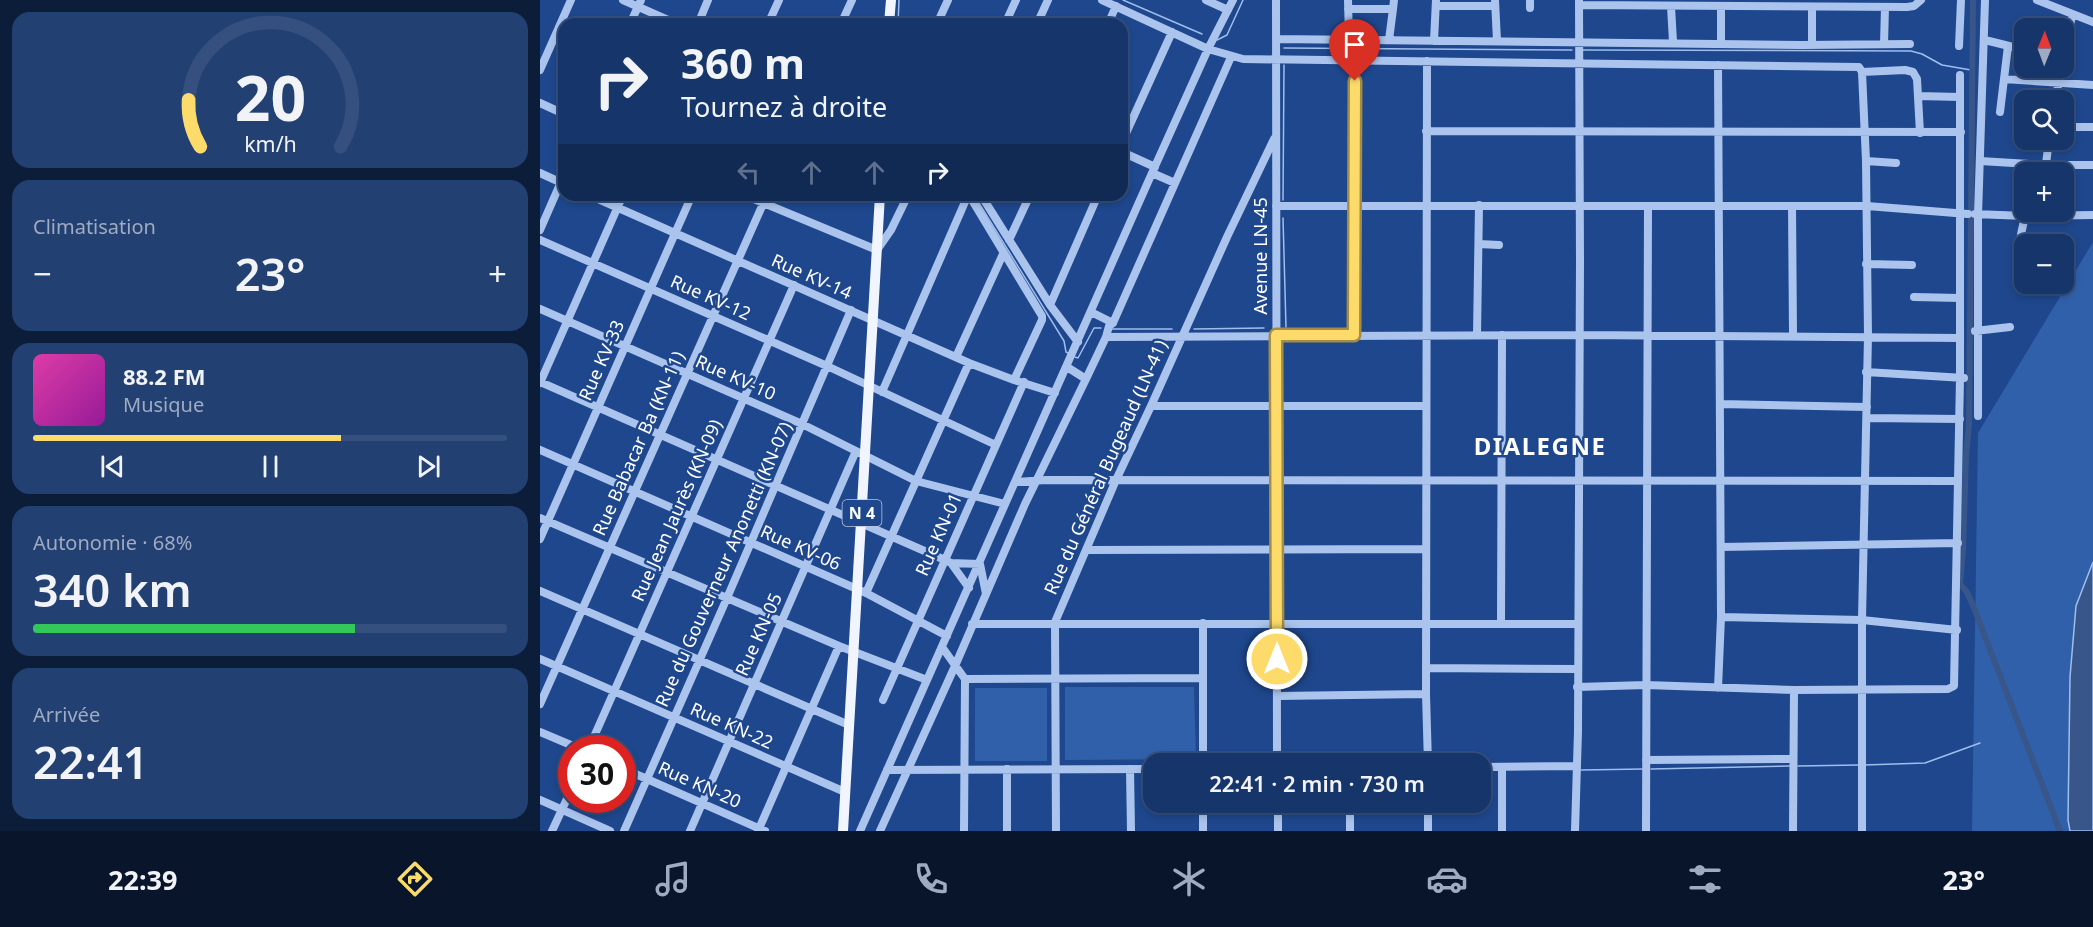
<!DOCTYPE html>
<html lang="fr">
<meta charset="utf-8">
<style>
body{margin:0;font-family:"Noto Sans",sans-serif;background:#234072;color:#f1f3f6;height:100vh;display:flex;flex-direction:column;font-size:22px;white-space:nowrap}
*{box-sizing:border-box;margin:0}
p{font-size:20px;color:#9eabc1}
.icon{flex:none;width:33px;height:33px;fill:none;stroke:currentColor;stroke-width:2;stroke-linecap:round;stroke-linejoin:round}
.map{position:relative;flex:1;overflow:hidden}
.drawer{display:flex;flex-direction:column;gap:12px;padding:12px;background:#0c1d3a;width:540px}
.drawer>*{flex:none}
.guide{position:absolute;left:18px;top:18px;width:570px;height:183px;border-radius:18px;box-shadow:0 3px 9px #0003,0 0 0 2px #35507e;background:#16356a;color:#f1f3f6;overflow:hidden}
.needle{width:39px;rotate:1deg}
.fabs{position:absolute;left:1474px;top:18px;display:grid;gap:12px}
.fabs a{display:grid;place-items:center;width:60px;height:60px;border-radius:12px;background:#16356a;box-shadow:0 3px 9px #0003,0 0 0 2px #35507e;font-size:30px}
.speed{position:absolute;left:18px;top:735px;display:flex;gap:12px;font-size:30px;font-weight:700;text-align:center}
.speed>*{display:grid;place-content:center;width:78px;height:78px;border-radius:50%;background:#16356a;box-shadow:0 3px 9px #0003,0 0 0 2px #35507e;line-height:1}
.speed .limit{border:9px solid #d22;background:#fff;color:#111}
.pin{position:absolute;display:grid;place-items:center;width:51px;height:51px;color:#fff;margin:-62px -26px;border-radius:50% 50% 50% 0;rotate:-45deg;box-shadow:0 0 6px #0007}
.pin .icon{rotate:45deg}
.me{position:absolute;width:66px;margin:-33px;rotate:0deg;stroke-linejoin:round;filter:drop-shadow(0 0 4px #0008)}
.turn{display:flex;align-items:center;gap:21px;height:126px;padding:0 24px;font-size:27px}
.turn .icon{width:78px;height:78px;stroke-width:2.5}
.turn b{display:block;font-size:42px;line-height:51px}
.lanes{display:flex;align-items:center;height:57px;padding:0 24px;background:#0003;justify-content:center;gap:30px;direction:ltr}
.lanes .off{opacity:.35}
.big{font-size:45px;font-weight:600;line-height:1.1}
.drawer .widget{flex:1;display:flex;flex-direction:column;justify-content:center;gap:9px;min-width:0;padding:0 21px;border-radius:18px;background:#234072}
.drawer .dial{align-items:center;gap:0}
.dial svg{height:156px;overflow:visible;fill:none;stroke:#35507e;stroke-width:7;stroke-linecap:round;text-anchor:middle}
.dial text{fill:#f1f3f6;stroke:none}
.song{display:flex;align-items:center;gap:18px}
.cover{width:72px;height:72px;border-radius:9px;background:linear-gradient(135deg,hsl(320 70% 55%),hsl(300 70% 35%))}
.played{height:6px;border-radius:3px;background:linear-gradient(90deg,#fcdb6a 65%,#35507e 65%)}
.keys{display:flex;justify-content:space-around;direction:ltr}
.heat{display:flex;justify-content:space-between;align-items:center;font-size:33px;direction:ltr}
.charge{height:9px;border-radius:4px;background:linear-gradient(90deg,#34c759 68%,#35507e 0)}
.trip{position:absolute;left:603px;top:753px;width:348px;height:60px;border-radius:18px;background:#16356a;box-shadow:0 3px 9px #0003,0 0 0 2px #35507e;font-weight:600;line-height:60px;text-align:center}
.menu{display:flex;height:96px;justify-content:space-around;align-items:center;background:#09152a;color:#9eabc1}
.menu .icon{width:42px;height:42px}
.menu .current{color:#fcdb6a}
.menu b{font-size:27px;color:#f1f3f6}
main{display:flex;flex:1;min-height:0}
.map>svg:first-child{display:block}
.green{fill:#3160aa}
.water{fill:#385689;stroke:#9ebeee;stroke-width:1.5}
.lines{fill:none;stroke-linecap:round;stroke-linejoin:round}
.stream{stroke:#9ebeee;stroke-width:1.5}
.canal{stroke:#385689;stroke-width:6}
.minor{stroke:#abc4ed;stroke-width:8}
.major{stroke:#f1f5ff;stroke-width:10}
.route-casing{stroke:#a48e45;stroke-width:15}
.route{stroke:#fcdb6a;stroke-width:10}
.labels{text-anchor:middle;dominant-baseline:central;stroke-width:5;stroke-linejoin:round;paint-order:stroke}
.shield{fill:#1e478d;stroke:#bcc8dd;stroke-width:1.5}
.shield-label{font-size:16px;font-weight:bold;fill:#fff}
.street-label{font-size:18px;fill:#fff;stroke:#1e478d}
.district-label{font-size:24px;font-weight:bold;letter-spacing:1.5px;fill:#fff;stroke:#1e478d}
</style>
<main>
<section class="drawer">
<div class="widget dial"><svg viewBox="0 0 100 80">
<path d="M14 69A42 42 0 1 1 86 69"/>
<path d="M14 69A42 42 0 0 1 8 45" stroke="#fcdb6a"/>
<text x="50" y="56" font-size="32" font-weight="700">20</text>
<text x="50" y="72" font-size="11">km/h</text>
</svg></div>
<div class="widget"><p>Climatisation</p>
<div class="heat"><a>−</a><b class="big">23°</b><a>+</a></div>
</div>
<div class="widget">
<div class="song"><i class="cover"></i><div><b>88.2 FM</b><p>Musique</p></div></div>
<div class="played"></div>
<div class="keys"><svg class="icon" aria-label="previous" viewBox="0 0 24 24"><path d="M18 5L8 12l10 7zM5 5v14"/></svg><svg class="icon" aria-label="pause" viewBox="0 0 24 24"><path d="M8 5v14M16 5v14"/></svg><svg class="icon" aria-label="next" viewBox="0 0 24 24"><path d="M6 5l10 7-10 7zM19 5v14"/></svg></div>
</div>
<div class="widget"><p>Autonomie · 68%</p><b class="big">340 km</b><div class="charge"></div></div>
<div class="widget"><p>Arrivée</p><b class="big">22:41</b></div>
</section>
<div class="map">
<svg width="1553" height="831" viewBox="0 0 1553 831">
<rect width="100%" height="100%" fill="#1e478d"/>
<!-- green -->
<path class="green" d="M1553,242V831H1432L1438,433Z
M525,687H654L656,759L525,760Z
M435,688H507V761H435Z"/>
<!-- water -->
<path class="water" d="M1553,562V831H1530L1528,820L1530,677L1536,606Z"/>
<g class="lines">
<!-- stream -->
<path class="stream" d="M583,0L662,34
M358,24L359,0
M677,40L687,35L703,0
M744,48L1032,50
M1043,50L1371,51L1382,54L1402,65L1431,70
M434,195L524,341L526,352L528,353
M743,200L744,65
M743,218L746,327
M571,329H632
M654,329L724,328
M535,357L538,358L554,328H561
M1324,765L1385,763L1440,743
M1258,766L1319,765
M1111,769L1250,766
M1041,770L1103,769"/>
<!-- canal -->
<path class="canal" d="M1433,0L1429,425L1426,456L1423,550L1420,584L1427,592L1434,608L1520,831"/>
<!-- minor -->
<path class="minor" d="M83,0L137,24
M562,0L668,49L703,59L1319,67L1322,72L1326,161L1328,336L1322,620V831
M666,0L688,10
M736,0L737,764
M808,0L809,39
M955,0L957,41
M990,0V8
M1497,0L1553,22
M1039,5L1367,7L1374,6L1381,0
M896,6H955
M1131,6L1133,42
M808,9H853L854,0
M90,24L101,0
M158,24L168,0
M228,24L239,0
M301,24L312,0
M397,24L408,0
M465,24L476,0
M497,24L508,0
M568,24L576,6
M736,39L1262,45L1370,44
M849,40L853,9
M1445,40L1485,50
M894,41L896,0
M1181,44V6
M1344,44L1345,7
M1272,45V7
M1419,46L1421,0
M1524,60L1532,15
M887,61L886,694L888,764
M0,70L31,0
M1322,72L1365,70L1373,72L1377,79L1380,133
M1464,79L1468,46
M1378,96L1420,97
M1515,100L1522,68
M0,103L24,114
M1460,112L1464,79L1553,85
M1524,127H1553
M886,131L1421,132
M582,142L632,32
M582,152L615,167
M1326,161L1356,163
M1440,161L1505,165H1553
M1505,172L1509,140
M0,173L24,184
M612,173L635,183
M49,195L429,363L474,380L515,393
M204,195L337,250L351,230L368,195
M429,195L502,316V320L474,380
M441,195L510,305L538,342
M736,206H1327L1428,214
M1252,206L1253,335
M1435,214L1485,216L1553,215
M1485,216C1482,231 1473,259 1485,269
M0,230L24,175
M0,240L287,366L456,445
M469,240L490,195
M939,244L959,245
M1326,264L1372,265
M1492,284V288
M1374,297L1420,298
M510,305L558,195
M0,309L262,424L376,481L465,504
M573,323L691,57
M1435,331L1470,327
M814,335L815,61
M937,335L939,205
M566,337L1039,335L1420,338
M416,357L463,254
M1326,372L1424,378
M546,379L566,337L569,326L573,323L551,312
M0,382L405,560L411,563L440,564L446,594
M0,383L83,195
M342,392L428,195
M1180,404L1327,407
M611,406H886
M1438,416V215L1445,0
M1327,418L1420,419
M0,450L326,593L407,636
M476,482L506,480L1418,481
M0,518L299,646L387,680
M0,539L152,195
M1181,547L1418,543
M546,550L886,549
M411,563L429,588
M0,591L309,725
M326,593L429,363
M1181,617L1322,620L1417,630
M961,623L962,335
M432,624H1038
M402,647L425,679L424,831
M0,659L305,792
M886,668L1038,669
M425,679L663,678
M1037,687L1106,685L1254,690L1408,689L1414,686L1420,378V75
M1178,688L1181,617L1178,65
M737,696L886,694
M343,700L484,382
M0,704L227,195
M0,732L38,748
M49,748L254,285
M1106,760L1253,759
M663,764V623
M940,767L1037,766
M82,768L225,831
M590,769L591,831
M347,770L614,769
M0,800L70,831
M663,802V831
M738,802V831
M810,802V831
M12,831L32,788
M84,831L187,598L311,310
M150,831L316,451
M218,831L299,646
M320,831L612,173L668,49L693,0
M340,831L415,666L485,504L546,379L527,367
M467,831V769
M516,831L515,622L576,480L611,406L687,237L734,139
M888,831V802
M962,831V767
M1035,831L1038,731L1040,262L1039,0
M1106,831L1108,206
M1253,831L1254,690"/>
<!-- major -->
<path class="major" d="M349,24L351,0
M303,831L340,195"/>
</g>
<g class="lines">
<!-- route casing -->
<g class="route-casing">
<path id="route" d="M737,659L736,335H814L815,81"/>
</g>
<!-- route -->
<use href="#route" class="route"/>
</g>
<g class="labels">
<!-- shield labels -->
<rect class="shield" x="302.5" y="500" width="39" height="26" rx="4.5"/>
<g class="shield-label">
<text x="322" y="513">N 4</text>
</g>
<!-- street labels -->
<g class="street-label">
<text transform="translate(720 256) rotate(-90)">Avenue LN-45</text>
<text transform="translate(272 276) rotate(24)">Rue KV-14</text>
<text transform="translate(171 297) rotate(24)">Rue KV-12</text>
<text transform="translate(61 360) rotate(-66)">Rue KV-33</text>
<text transform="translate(196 377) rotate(24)">Rue KV-10</text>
<text transform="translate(98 443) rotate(-66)">Rue Babacar Ba (KN-11)</text>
<text transform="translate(565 467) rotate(-66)">Rue du Général Bugeaud (LN-41)</text>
<text transform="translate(136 510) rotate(-66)">Rue Jean Jaurès (KN-09)</text>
<text transform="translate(398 534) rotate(-66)">Rue KN-01</text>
<text transform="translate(261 547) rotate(24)">Rue KV-06</text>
<text transform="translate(183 564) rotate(-66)">Rue du Gouverneur Anonetti (KN-07)</text>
<text transform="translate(218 634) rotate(-66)">Rue KN-05</text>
<text transform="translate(192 725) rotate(24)">Rue KN-22</text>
<text transform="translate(160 784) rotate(24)">Rue KN-20</text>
</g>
<!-- district labels -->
<g class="district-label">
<text x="1000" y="445">DIALEGNE</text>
</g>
</g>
</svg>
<div class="fabs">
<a><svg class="needle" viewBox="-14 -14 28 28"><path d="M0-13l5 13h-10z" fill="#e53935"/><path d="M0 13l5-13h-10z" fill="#9eabc1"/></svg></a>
<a><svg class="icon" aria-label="search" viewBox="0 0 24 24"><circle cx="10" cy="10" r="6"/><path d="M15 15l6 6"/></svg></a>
<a>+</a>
<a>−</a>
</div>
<div class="speed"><div class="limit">30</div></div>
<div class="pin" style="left:815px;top:81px;background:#d93025"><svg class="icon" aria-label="arrive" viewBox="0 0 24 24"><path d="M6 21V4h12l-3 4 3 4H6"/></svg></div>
<svg class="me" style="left:737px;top:659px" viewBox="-20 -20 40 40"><circle r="17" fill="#fcdb6a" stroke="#fff" stroke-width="3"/><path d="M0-11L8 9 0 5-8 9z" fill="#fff"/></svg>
<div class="trip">22:41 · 2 min · 730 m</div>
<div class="guide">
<div class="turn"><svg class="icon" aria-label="right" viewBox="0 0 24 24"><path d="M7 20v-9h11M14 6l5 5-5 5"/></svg><div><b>360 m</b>Tournez à droite</div></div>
<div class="lanes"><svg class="icon off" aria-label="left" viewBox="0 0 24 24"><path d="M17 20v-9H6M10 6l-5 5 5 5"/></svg><svg class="icon off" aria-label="ahead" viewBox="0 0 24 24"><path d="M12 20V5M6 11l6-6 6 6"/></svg><svg class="icon off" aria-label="ahead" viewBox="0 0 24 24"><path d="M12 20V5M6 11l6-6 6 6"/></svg><svg class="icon" aria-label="right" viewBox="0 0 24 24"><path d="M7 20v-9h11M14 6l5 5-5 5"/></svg></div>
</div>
</div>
</main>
<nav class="menu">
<b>22:39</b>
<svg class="icon current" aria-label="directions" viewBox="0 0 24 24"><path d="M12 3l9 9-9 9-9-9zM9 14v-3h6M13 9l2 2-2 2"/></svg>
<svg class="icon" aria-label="music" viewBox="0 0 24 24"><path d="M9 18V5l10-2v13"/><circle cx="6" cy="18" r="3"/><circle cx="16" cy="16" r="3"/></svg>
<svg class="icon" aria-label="phone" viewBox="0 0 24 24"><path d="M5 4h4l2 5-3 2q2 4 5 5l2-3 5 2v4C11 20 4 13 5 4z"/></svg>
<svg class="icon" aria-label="climate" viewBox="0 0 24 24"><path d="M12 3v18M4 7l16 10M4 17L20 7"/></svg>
<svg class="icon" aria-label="car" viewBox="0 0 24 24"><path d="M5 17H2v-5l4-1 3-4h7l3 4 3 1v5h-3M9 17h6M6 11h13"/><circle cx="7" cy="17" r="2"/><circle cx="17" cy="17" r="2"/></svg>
<svg class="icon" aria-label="filters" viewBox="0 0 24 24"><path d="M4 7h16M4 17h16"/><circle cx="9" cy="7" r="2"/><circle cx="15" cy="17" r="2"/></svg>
<b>23°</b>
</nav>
